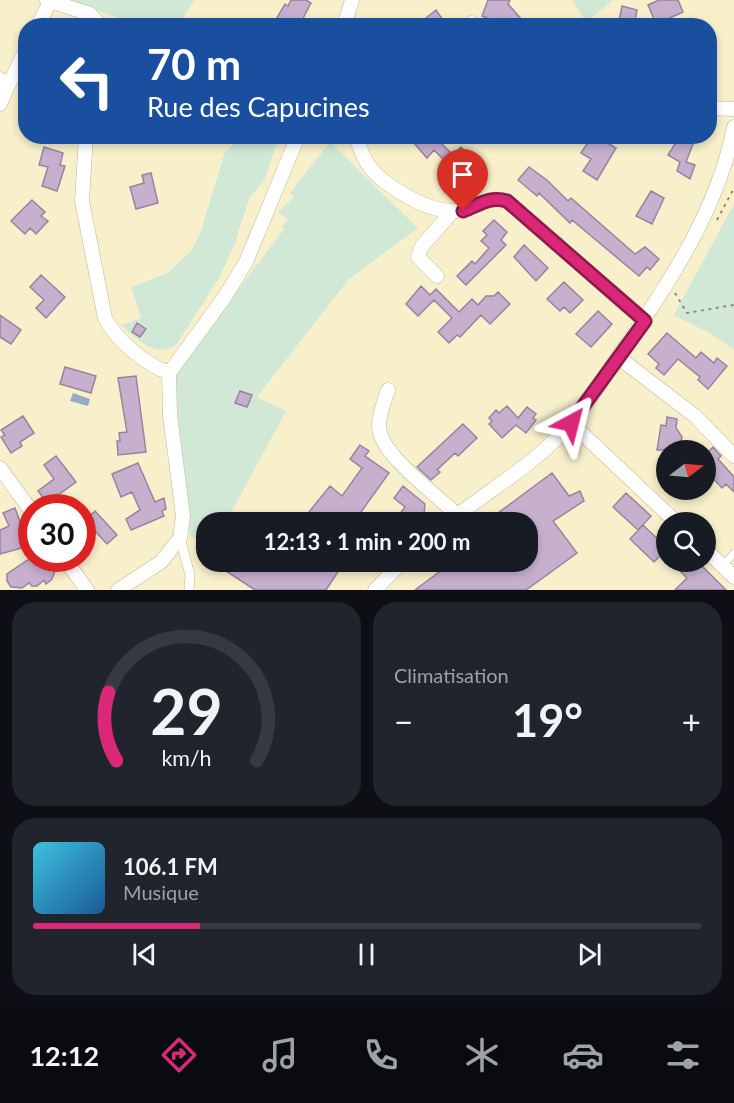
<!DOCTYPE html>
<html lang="fr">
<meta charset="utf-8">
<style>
body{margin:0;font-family:Lato,sans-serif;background:#20242c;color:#f1f3f6;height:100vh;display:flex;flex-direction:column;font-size:22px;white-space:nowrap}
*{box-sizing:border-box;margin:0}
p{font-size:20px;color:#9ea1a6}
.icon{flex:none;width:33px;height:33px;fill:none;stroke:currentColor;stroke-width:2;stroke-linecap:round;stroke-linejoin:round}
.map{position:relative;height:590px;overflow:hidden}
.side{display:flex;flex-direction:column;gap:12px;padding:12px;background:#0d0f14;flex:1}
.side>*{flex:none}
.guide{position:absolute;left:18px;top:18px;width:699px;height:126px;border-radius:24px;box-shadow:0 3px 9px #0003;background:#1a4fa0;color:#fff;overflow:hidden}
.needle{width:39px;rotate:74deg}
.fabs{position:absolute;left:656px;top:440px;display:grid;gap:12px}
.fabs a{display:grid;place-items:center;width:60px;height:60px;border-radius:50%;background:#171b24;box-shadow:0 3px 9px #0003;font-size:30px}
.speed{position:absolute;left:18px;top:494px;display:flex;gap:12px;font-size:30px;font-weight:700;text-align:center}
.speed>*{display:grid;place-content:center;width:78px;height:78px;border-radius:50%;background:#171b24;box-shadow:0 3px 9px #0003;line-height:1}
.speed .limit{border:9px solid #d22;background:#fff;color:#111}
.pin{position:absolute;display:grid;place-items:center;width:51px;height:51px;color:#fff;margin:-62px -26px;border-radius:50% 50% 50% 0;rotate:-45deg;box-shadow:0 0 6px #0007}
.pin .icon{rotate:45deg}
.me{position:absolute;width:66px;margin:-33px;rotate:38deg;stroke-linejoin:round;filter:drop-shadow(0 0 4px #0008)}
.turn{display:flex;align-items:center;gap:21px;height:126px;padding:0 30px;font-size:27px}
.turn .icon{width:78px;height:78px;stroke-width:2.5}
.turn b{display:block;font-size:42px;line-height:51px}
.big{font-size:45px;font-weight:700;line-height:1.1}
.side .widget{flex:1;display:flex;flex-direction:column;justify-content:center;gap:9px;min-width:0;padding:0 21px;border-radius:24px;background:#20242c}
.side .dial{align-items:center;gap:0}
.dial svg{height:156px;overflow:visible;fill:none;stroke:#363941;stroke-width:7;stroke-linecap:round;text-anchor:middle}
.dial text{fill:#f1f3f6;stroke:none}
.song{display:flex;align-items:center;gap:18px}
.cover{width:72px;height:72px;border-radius:9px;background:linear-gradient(135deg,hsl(190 70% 55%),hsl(210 70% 35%))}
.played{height:6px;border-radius:3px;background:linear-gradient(90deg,#db2777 25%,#363941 25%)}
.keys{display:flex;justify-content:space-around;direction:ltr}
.heat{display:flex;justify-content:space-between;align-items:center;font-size:33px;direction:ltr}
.side .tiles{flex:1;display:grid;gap:12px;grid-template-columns:1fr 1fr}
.widget:last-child{grid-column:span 2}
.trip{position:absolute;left:196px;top:512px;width:342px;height:60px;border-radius:24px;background:#171b24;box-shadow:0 3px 9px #0003;font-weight:700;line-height:60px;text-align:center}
.menu{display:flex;height:96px;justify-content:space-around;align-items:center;background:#090b0e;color:#9ea1a6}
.menu .icon{width:42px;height:42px}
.menu .selected{color:#db2777}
.menu b{font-size:27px;color:#f1f3f6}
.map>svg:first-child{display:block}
.green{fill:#d2e8d7}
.water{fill:#99abc4}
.building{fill:#c6b0ce;stroke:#9883a0;stroke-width:1.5}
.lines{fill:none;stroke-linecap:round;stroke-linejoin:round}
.service-casing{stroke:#c0b894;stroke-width:8}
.pedestrian-casing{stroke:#c0b894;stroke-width:10}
.minor-casing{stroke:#c0b894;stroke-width:15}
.path{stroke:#8e896f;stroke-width:2;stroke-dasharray:3 4.5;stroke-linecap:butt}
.service{stroke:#fff;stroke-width:7}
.pedestrian{stroke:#fff;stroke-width:9}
.minor{stroke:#fff;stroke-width:14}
.route-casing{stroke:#8e194d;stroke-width:15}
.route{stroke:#db2777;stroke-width:10}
</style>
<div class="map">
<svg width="734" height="590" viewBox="0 0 734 590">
<rect width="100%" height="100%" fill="#f8f0cb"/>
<!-- green -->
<path class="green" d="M70,0H194L179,26L137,25Z
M572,0H613L586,22Z
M242,137H279L264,181L250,197L236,239L237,240L220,276L177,344C157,361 136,338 121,325L141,318L131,287L168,273L191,251L200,234L225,152Z
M330,142L418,228L349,279L257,397L286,411L226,522H207V552L198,555L195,552L196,538L190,536L174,375L284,229L282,227L288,220L278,212L294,197L290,193Z
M734,204V350L713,335L674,315Z"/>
<!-- water -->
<path class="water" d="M73,393L90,399L88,406L70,401Z"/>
<!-- building -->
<path class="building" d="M291,0H306L311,3L299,26H283L275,21L285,4L288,6Z
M488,0H510L508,4L523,21L518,26H506L482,16Z
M659,0H678L683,12L656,24L648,5Z
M622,6L637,10L634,26H618Z
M436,10L447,26H416Z
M408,136H434L453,155L461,147L481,168L476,174L462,178L434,150L427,158Z
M680,136H696L686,162L695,165L690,179L677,171L680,162L668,155Z
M598,137L616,148L597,180L583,171L591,159L581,153L590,139L595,142Z
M44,147L63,153L60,165L65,166L57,191L42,186L48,167L39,165Z
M529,167L548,181L568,201L571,198L635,254L645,247L659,259L650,270L647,267L639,276L572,220L570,223L539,193L537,196L518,180Z
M151,173L158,203L136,209L130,187L144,183L142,175Z
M651,191L664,198L652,224L636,216Z
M32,200L45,212L41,216L48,221L36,234L30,228L25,234L11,221Z
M494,220L507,232L501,240L506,245L466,285L457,276L472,261L475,264L489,248L481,241L487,235L483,231Z
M524,245L548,268L536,281L514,257Z
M41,275L65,297L46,318L36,308L44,300L30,287Z
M564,282L583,300L570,313L564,307L560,311L547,299Z
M421,286L430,295L436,289L459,312L472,299L478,305L486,296H494L498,292L510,304L490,324L481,315L460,337L457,335L449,343L438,332L452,318L434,300L418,316L406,304Z
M598,311L612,324L591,347L576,334Z
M0,315L21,330L11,344L0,337Z
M137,323L146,329L140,337L132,332Z
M667,333L696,358L701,352L714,363L717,358L727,366L708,389L698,380L700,377L678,359L664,375L656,368L659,364L648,354Z
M65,367L96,376L91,393L60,384Z
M136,376L146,452L118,455L117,441H120L119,433L127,432L118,378Z
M240,391L252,395L247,407L235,403Z
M507,406L518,418L527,407L536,414L533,418L536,420L526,433L516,425L502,438L489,424L492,421L489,418L496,410L499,413Z
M23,416L34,433L20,442L22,446L11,453L1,437L5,435L1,430Z
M667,417L677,419L676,428L682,437L681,442L673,450H657L661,425L666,426Z
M463,424L477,438L458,456L455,453L437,470L440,472L431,480L417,467Z
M360,445L369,451L365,456L389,473L361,512L350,522H322L309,512L330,486L342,496L362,468L350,459Z
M713,447L721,456L718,459L734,477V492L726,484L722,488L705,470V455Z
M56,456L76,482L47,503L38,491L54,479L44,465Z
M138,463L155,502L164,498L166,509L162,511L164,516L131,530L126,519L140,510L132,492L121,497L112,474Z
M552,473L569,496L580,491L584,501L553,521L577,553L526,590H415L454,561H528V522H505L498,513Z
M403,486L425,504L424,515L418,522H406L398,516L405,507L394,498Z
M626,493L651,516L638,530L613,507Z
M15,508L29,546L0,554V530L9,526L3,513Z
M95,511L117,535L107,544L95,531L82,542V523Z
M643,525L666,547V550L654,562L630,539Z
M32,557L36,565L46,558L55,571L52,579L46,584L44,580L37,586H32L29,583L22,588L11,587L7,581V574Z
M233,561H345L326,590H255L226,571Z
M670,561H697L726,590H675L687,578Z"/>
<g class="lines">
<!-- service casing -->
<g class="service-casing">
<path id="service" d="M722,566L734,553"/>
</g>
<!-- pedestrian casing -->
<g class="pedestrian-casing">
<path id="pedestrian" d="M180,538L190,575L189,590"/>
</g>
<!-- minor casing -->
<g class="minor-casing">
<path id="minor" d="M47,0L90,14L101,26
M472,23L474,26
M38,26L50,1
M344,26L352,0
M0,79L8,86L26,50
M0,104L8,86
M710,108L734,109
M86,136L82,201L105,318C116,340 145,364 169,373
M355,136C360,146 363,158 369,166C385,188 436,217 463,210C481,206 489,195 507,201L645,321
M437,276L418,257L422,246L452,212
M618,357L695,416L734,456
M388,390C384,402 379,414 379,426C379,455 438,495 457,515
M571,423L676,522
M0,468L32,512
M449,522C486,492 527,469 560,435C583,413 599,384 617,358C665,290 718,211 734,127
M705,549L734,577
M64,558L87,590
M118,590L161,562L180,538L183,516L170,415L169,373L224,298L246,262L298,136
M375,590L403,561"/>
</g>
<!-- path -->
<path class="path" d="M717,220L734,188
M675,293L687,313L734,305"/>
<!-- service -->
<use href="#service" class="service"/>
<!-- pedestrian -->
<use href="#pedestrian" class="pedestrian"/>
<!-- minor -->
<use href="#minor" class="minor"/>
</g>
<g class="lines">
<!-- route casing -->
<g class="route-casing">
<path id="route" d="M463,211C479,205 489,196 507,201L645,321L571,423"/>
</g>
<!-- route -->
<use href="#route" class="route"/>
</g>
</svg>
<div class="fabs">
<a><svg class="needle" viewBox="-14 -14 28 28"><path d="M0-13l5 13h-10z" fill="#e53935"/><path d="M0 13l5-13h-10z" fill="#9ea1a6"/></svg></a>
<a><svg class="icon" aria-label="search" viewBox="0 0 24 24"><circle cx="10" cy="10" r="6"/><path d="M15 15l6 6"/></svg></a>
</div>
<div class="speed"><div class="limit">30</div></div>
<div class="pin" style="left:463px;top:211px;background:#d93025"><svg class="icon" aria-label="arrive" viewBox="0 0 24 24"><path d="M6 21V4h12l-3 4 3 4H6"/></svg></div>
<svg class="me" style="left:571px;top:423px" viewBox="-20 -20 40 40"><path d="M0-17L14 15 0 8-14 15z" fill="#db2777" stroke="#fff" stroke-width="4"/></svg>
<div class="trip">12:13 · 1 min · 200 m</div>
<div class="guide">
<div class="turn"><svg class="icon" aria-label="left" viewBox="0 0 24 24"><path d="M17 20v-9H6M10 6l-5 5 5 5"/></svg><div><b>70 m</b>Rue des Capucines</div></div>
</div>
</div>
<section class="side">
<div class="tiles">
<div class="widget dial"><svg viewBox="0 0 100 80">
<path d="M14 69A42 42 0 1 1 86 69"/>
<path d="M14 69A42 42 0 0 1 10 34" stroke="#db2777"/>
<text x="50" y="56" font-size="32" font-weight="700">29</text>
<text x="50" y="72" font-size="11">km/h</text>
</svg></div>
<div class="widget"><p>Climatisation</p>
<div class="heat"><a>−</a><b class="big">19°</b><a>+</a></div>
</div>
<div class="widget">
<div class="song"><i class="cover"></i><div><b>106.1 FM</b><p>Musique</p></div></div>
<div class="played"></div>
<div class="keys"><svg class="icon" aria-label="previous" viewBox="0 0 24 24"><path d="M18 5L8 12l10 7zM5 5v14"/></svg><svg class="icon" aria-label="pause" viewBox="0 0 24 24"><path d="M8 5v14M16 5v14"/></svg><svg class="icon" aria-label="next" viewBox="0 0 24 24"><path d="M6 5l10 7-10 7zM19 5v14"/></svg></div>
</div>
</div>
</section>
<nav class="menu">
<b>12:12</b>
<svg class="icon selected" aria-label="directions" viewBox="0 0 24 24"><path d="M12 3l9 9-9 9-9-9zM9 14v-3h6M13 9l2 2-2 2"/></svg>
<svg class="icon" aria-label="music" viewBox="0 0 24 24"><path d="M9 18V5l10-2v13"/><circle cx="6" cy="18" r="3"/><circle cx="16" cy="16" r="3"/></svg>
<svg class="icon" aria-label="phone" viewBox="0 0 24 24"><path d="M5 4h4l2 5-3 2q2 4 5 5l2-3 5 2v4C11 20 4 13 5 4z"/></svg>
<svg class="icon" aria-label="climate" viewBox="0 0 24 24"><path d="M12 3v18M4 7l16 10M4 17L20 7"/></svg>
<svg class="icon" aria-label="car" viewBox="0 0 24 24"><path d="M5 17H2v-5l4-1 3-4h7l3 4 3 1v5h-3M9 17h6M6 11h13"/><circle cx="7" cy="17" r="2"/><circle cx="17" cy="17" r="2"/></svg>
<svg class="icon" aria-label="filters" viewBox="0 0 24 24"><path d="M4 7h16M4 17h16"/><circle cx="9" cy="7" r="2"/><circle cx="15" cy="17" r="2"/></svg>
</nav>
